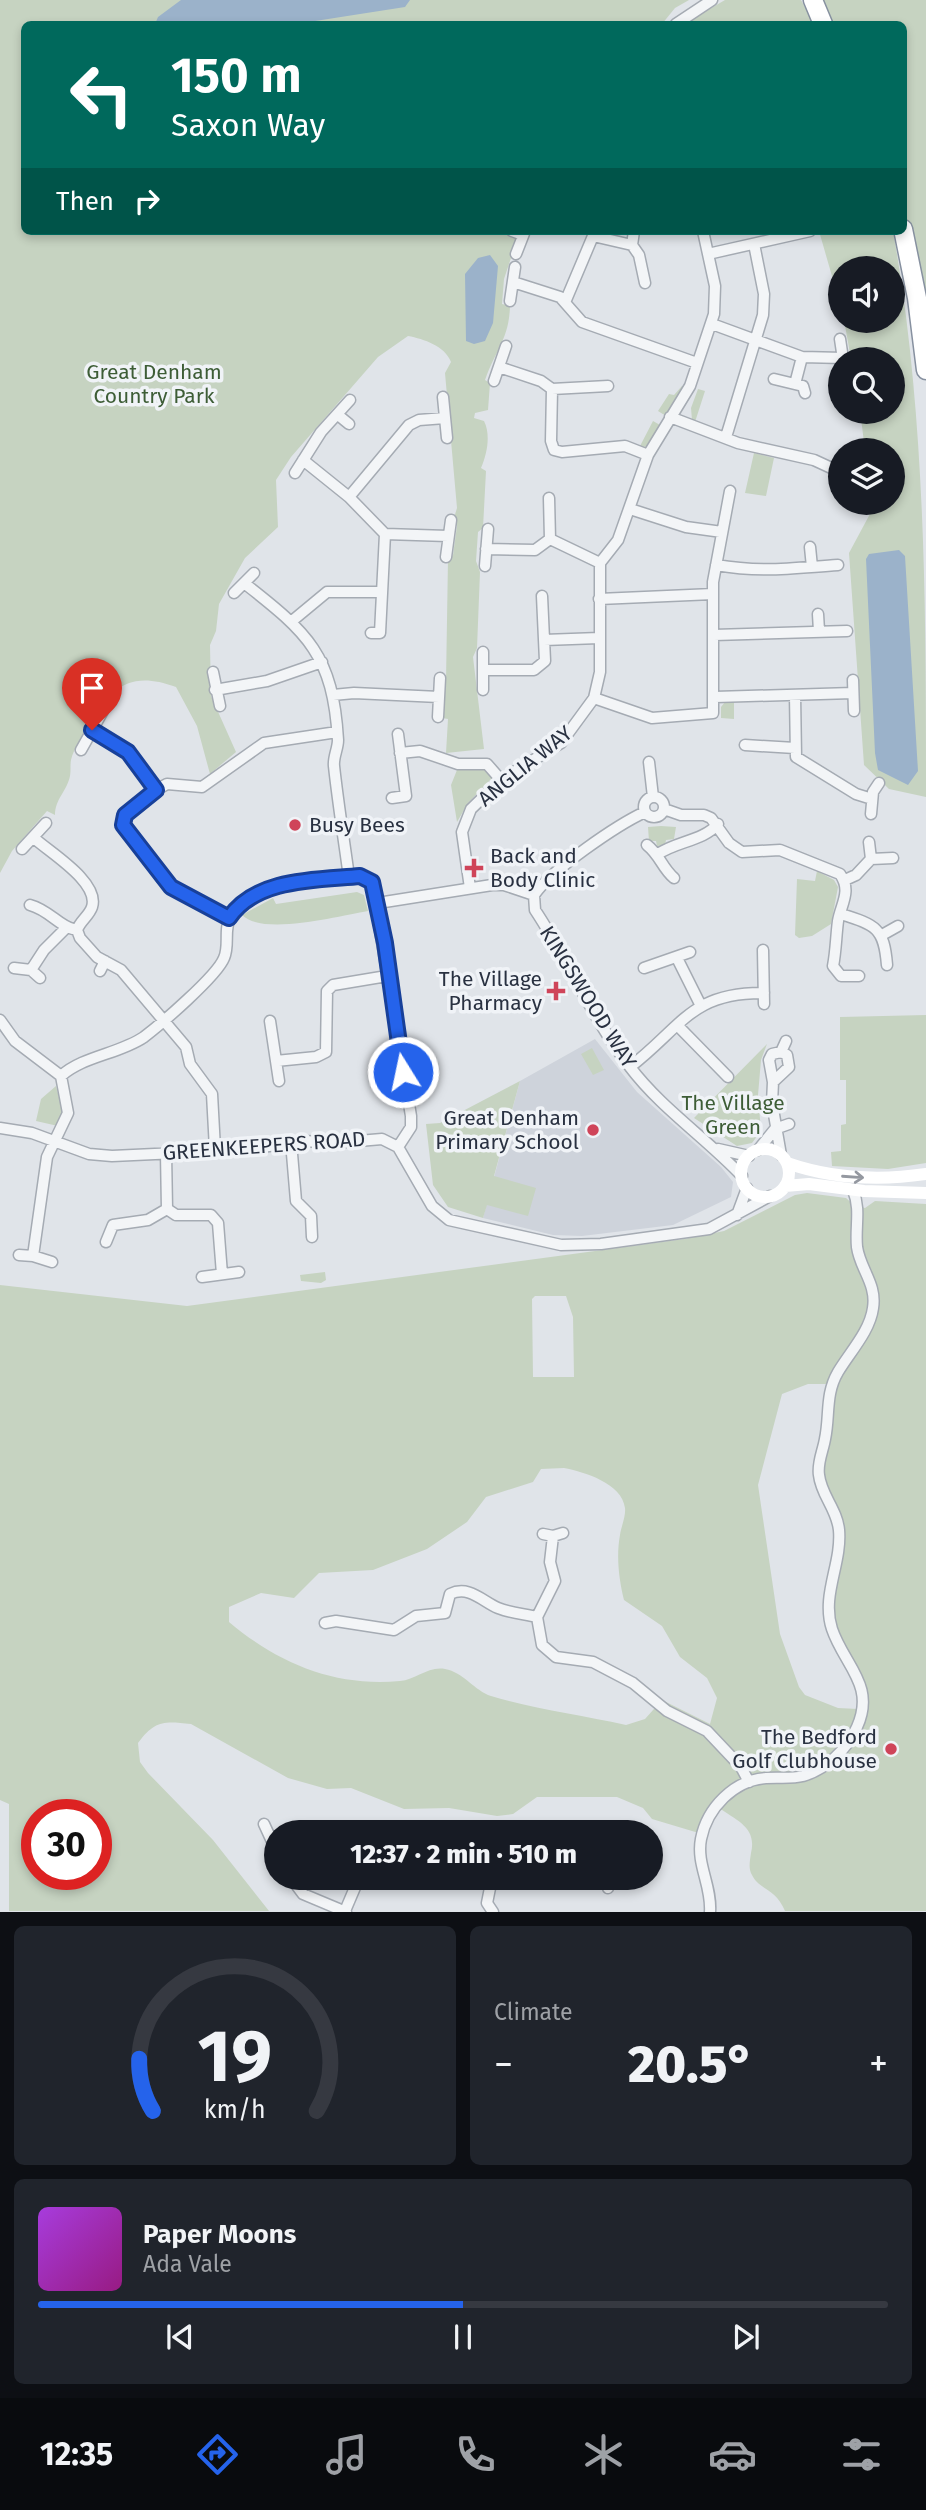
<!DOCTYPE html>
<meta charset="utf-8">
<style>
body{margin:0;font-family:"Fira Sans",sans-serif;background:#20242c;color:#f1f3f6;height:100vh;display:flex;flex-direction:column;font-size:26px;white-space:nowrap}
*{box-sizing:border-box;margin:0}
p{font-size:23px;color:#9ea1a6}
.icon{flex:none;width:38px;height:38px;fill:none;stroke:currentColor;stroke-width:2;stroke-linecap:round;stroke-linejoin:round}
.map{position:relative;height:1912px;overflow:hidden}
.panel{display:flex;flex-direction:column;gap:14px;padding:14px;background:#0d0f14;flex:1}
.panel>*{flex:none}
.guide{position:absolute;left:21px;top:21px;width:886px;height:214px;border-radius:10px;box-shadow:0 4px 10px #0003;background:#00695c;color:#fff;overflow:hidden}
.tools{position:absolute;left:828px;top:256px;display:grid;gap:14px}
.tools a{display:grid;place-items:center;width:77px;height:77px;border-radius:50%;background:#171b24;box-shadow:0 4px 10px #0003;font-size:35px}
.speed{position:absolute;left:21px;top:1799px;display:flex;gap:14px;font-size:35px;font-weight:700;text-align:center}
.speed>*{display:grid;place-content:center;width:91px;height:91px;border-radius:50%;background:#171b24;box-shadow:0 4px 10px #0003;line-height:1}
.speed .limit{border:10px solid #d22;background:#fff;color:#111}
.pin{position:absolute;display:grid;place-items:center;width:60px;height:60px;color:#fff;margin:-72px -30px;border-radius:50% 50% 50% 0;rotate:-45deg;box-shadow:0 0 7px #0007}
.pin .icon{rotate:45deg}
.me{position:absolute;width:77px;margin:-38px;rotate:350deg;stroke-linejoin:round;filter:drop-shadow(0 0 5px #0008)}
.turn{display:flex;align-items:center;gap:24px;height:147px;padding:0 35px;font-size:32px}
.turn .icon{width:91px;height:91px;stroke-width:2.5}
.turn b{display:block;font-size:49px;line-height:60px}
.then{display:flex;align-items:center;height:66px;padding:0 35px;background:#0003;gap:14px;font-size:26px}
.big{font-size:52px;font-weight:800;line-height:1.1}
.panel .card{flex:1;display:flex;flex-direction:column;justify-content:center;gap:10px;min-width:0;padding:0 24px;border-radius:10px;background:#20242c}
.panel .dial{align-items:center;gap:0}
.dial svg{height:182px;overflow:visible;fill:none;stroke:#363941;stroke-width:7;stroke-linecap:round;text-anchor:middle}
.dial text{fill:#f1f3f6;stroke:none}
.song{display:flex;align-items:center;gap:21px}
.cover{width:84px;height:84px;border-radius:10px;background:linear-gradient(135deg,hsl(280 70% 55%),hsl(310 70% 35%))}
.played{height:7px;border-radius:4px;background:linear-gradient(90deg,#2563eb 50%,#363941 50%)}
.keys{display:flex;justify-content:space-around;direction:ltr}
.heat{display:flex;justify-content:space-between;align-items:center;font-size:38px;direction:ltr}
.panel .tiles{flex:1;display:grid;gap:14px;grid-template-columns:1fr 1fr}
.card:last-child{grid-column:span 2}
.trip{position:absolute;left:264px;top:1820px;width:399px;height:70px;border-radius:35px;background:#171b24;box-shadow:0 4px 10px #0003;font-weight:800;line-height:70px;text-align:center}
.tabs{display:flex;height:112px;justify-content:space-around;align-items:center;background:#090b0e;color:#9ea1a6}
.tabs .icon{width:49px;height:49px}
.tabs .selected{color:#2563eb}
.tabs b{font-size:32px;color:#f1f3f6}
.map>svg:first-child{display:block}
.built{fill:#ced3db}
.green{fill:#c6d3c1;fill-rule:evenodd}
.water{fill:#9bb2ca}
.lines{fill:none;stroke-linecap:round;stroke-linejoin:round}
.street-casing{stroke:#a5abb3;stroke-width:13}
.highway-casing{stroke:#8791a0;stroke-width:21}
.street{stroke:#f3f5f7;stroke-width:10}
.secondary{stroke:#fff;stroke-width:12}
.highway{stroke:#fff;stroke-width:18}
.oneway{stroke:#9498a0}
.route-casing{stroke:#184099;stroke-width:18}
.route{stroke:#2563eb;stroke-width:12}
.poi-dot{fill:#cf4459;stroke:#f0f3f7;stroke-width:2.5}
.labels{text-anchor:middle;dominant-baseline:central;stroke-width:7;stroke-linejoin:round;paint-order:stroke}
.park-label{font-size:21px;fill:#3d5d36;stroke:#f0f3f7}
.street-label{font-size:21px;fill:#293141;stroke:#f0f3f7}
.poi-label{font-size:21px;fill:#293141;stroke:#f0f3f7;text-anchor:end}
</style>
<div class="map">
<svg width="926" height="1912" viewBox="0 0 926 1912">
<rect width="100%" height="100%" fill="#e0e4e9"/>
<!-- built -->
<path class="built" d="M595,1039L637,1092L721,1167L733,1182L731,1197L673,1225L582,1236L553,1235L483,1218L520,1081Z"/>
<!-- green -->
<path class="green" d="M0,0H689L675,8L662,24H24V231H520L504,279L502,304L510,306C509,339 496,349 485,380L490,383L488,410L475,413L474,418L484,421C491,435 487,454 481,468L486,471L483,528L478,532L476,561L480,572L477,648L473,657L484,749L446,753L448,719L442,718L446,681L448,559L453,555L457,526L453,521L457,508L445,373L451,362C445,346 424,339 408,336L378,357L291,457L276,480L278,527L245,558L219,604L216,631L210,645L211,696L236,752L210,774L197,726L176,687C130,670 111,687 89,726C83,737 74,747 71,760C70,765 71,770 70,776C67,791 55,799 55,815L47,811L12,851L0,873Z
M725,0H801L814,24H684Z
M819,0H926V329L903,212V24H830Z
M819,231H893C926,414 926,610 926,797L889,789L864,765L849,553L871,512L870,502H892V450H865L860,411H892V359H851L844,320H892V268H840V304Z
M682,386L685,387L666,416L658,411L669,394L674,395Z
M698,389L705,391L695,422L692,420L691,408Z
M653,421L660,425L648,446L639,448Z
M754,453L774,458L766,496L745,493Z
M725,702H734V719L721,718V707Z
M482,766L492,778L468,803L457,822L451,785L457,770Z
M661,826L676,827L674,839L666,840L665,845L657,846L656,841H649L648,827Z
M817,871L834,880L838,887L831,924L812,936L799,938L795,935L797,879L815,881Z
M357,892L364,895L368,911C339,916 263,936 242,915L273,898L276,904Z
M926,1015V1163L888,1169L832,1166L831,1152L841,1151V1125L846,1124V1080H840V1017Z
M767,1044L761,1060L758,1095L761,1131L752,1143L737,1146L694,1118Z
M592,1048L604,1070L593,1075L581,1054Z
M520,1081L494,1176L536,1188L528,1216L487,1205L483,1218L448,1207L433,1185L426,1124L440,1123Z
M56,1086L63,1113L58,1126L36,1121L41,1099Z
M807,1193L846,1198L855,1206L865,1208L875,1201L926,1204V1911H785C776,1888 759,1890 752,1875C748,1868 750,1861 751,1853C757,1828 738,1821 719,1808L702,1834L652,1819L643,1808L617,1797H537L513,1814L497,1816L449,1808L404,1809L351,1788L327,1789L288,1778L191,1724C164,1721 155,1720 138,1743L140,1762L148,1773L213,1840L269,1911H9V1804L0,1800V1285L187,1306L684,1239L724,1231L795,1195ZM535,1296H566L573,1317L574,1377H533L532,1299ZM808,1384H828L817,1482L830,1506L835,1537L825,1602L856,1685L858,1709L838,1708L805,1695L799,1687L780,1634L758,1485L782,1394ZM564,1468C584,1472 622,1483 625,1508C626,1516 621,1527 620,1535C616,1556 619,1580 624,1600L662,1626L680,1657L707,1678L717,1698L710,1724L662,1700L645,1719L626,1725C581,1715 534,1709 491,1696C475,1691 463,1672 445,1669C428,1666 416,1680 400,1681C335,1687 279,1664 229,1622V1607L261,1593L294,1598L319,1573L373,1570L427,1549L467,1522L486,1497L533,1482L541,1469ZM37,1815H96V1874H37Z
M325,1272L326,1280L321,1283L301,1281L300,1275Z"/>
<!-- water -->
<path class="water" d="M181,0H410L405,7L296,24H155L158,17Z
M490,255L498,266L493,323L485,341L474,344L466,341L465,274L478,258Z
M899,550L905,556L918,771L908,785L878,770L875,753L866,559L869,554Z"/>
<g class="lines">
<!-- street casing -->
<g class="street-casing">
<path id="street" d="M676,24L712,0
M512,231L523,235
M632,245L634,231
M516,254L525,231
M708,254L810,231
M513,282L560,297L582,322L697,363
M566,300L593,236L632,245L639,255L645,283
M510,301L515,267
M712,324L802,357L843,358
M840,339L843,359
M499,367L541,381L552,389L551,441L554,450L562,452L625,446L648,455
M774,379L803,386L805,393
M494,381L506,346
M795,384L802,357
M552,389L608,386
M443,397L447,438
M338,415L349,424
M670,417L738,443L814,460L840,472
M726,437L763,315L764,294L754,244
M303,460L349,497L385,534L380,633H371
M295,473L321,432L350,400
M349,497L409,425L419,420L445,418
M549,498L550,539
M630,509L686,527L722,532
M385,534L448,536
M810,547L812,567
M486,549L535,550L550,539L600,563
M446,557L451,520
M716,565C762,573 793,568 838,565
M485,566L488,529
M244,583C308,633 333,655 338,740C338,749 333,757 334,766C338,803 344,840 349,877
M234,593L254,573
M599,599L713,594
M818,614L819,631
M292,621L327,592H382
M714,635L847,631
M544,640L599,638
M484,670H534L545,661L542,596
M213,672L220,706
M853,680L854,711
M215,690L267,681L322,662
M483,690V652
M333,695L354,693L439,697
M795,695L796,757L856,794L872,799
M715,697L853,693
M594,698L652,718L713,713V582L730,491
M438,717L440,678
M92,730L128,752L156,790
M745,745L795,748
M81,750L104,709
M400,753L420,751L458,764H487L501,780
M649,762L653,797
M644 807a10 10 0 1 1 20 0a10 10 0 1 1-20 0Z
M392,798L406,796L398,734
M664,809L681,815H704L711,818L729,843L742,852L780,850L840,874C852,891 841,904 838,921C836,936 836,951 833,966L841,976H859
M871,814L873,792L879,783
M34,838C49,852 100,882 92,907C89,916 80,921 77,930L80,938L97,957L121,970L186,1047L190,1064L212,1094L215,1149
M869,842L871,859
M647,845C660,855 662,868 674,878
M22,849L46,823
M658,854C677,841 703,841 718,824
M845,880L856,875L871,859L893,858
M470,888L462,832L471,809L501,780L561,743L594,698L600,672V563L618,540L648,455L690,386L714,314L715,286L703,231
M534,895L535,910C569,961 592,1019 630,1067C661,1108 706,1138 742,1176
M534,895C551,870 617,825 645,812
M378,903L492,885H504L534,895
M30,905C49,910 59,926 73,929
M841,914C876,925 884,928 887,965
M229,918L180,894L162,879L122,820L156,790L167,784L202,787L264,743L337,732
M882,935L898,926
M763,950L764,1004
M677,958L700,1004
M14,968L31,970L40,978
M644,968L690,952
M31,970L44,950L66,928
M100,971L105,961
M0,1020L15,1041L61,1076
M270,1021L276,1061L316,1057L326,1052L327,991L333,985L387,976
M678,1026L728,1077
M781,1052L786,1041
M276,1061L279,1081
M630,1067C682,1027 691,992 764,993
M773,1082L789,1067L787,1055L781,1052L772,1054L769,1060L773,1082L772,1103L781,1155
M0,1128L32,1133L89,1154L112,1156L241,1150L304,1141L335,1143L382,1139L398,1147L432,1206L449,1220L561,1245L601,1244L709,1229L770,1196
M291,1142L296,1201L311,1216L312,1237
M718,1149L749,1156
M758,1150L775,1129L789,1124
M167,1209L176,1215H211L218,1223L222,1274
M737,1215L747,1188
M106,1242L113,1225L148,1220L167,1209L166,1153
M19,1255L33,1256L52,1262
M33,1256L47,1157L68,1113L61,1076C83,1056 119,1054 144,1037C161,1024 217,976 224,958C230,945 223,929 231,916C252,877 322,880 360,876L372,882L411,1116V1127L398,1147
M202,1277L239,1272
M543,1534L553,1536L563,1533
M553,1536L550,1562L555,1581L537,1617L542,1645L556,1657L593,1662L633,1683L667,1711L707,1731L741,1767L749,1782
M325,1623L336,1621L394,1630L416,1616L445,1613L450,1594C469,1585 482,1601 498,1608C510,1613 524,1614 537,1617
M264,1824L276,1850
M291,1878L303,1894L346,1912
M492,1878L487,1903L493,1912
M581,1878H591
M606,1878L608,1888
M345,1911L359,1878
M710,1912C712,1886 696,1864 701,1839C707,1808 734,1780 766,1778C779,1777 791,1779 803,1776C826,1769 847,1750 857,1727C876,1685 844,1665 832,1629C821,1595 842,1564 839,1530C837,1509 821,1495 819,1475C817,1463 823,1451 825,1439C830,1416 825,1394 838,1372C850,1352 870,1331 873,1308C877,1284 860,1269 857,1247C855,1226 861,1210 853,1190"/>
</g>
<!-- highway casing -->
<g class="highway-casing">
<path id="highway" d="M813,0L823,24
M903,229L917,298L926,370"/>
</g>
<!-- street -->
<use href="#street" class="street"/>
<!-- secondary -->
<path class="secondary" d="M741 1173a24 24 0 1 1 48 0a24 24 0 1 1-48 0Z
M787,1163C833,1179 878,1181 926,1174
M785,1186L809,1184L864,1191L926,1193"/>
<!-- highway -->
<use href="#highway" class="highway"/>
</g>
<!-- one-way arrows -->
<defs><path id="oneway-shaft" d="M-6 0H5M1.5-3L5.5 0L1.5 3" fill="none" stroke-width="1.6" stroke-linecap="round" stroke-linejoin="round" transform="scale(1.75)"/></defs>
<use class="oneway" href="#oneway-shaft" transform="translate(853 1177) rotate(4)"/>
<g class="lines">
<!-- route casing -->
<g class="route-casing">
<path id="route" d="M92,730L128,752L156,790L125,815L123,825L171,887L229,918C256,878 316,880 360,876L372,882L385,943L403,1072"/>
</g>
<!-- route -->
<use href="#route" class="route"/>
</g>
<!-- markers -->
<g class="poi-dot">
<circle cx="295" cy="825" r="7"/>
<path d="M470.5 857.5h7v7h7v7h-7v7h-7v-7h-7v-7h7z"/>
<path d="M552.5 980.5h7v7h7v7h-7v7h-7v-7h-7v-7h7z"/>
<circle cx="593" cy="1130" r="7"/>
<circle cx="891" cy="1749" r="7"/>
</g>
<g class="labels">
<!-- park labels -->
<g class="park-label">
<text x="154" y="372">Great Denham<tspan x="154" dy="24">Country Park</tspan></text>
<text x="733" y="1103">The Village<tspan x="733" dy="24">Green</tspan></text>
</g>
<!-- street labels -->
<g class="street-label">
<text transform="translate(525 766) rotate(-39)">ANGLIA WAY</text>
<text transform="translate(588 997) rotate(58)">KINGSWOOD WAY</text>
<text transform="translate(264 1146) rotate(-4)">GREENKEEPERS ROAD</text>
</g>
<!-- poi labels -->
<g class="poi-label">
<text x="309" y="825" text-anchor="start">Busy Bees</text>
<text x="490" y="856" text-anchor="start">Back and<tspan x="490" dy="24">Body Clinic</tspan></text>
<text x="542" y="979">The Village<tspan x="542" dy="24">Pharmacy</tspan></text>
<text x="579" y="1118">Great Denham<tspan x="579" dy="24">Primary School</tspan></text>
<text x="877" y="1737">The Bedford<tspan x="877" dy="24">Golf Clubhouse</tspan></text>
</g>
</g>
</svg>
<div class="tools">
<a><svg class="icon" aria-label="sound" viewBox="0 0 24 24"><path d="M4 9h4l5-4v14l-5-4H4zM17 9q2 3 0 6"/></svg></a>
<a><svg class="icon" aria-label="search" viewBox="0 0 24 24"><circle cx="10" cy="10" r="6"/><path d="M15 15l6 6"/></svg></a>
<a><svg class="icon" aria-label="layers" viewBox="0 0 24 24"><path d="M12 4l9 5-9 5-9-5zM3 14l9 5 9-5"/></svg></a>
</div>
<div class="speed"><div class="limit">30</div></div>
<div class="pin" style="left:92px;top:730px;background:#d93025"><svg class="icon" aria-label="arrive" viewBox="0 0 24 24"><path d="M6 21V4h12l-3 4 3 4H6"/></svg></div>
<svg class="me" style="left:403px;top:1072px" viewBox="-20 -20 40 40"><circle r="17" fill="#2563eb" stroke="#fff" stroke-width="3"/><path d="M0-11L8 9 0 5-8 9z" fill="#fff"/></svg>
<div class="trip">12:37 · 2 min · 510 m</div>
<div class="guide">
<div class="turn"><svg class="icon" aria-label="left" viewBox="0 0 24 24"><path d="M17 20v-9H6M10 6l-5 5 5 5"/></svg><div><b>150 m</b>Saxon Way</div></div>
<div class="then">Then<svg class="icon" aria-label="right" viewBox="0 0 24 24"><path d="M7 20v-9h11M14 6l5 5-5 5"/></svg></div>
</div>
</div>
<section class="panel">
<div class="tiles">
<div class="card dial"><svg viewBox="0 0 100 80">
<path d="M14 69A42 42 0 1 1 86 69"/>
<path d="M14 69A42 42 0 0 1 8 46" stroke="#2563eb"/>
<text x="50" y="56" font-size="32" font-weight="700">19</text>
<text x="50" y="72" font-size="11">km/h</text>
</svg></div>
<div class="card"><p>Climate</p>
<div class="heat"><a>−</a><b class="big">20.5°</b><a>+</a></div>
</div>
<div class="card">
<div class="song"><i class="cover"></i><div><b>Paper Moons</b><p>Ada Vale</p></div></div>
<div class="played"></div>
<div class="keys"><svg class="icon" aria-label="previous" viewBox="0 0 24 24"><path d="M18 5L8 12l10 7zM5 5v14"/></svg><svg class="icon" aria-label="pause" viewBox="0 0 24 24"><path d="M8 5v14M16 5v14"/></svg><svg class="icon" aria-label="next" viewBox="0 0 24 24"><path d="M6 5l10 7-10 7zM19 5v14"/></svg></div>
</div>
</div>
</section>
<nav class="tabs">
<b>12:35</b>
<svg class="icon selected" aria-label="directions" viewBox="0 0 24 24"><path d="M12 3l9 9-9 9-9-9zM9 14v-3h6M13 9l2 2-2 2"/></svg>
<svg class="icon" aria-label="music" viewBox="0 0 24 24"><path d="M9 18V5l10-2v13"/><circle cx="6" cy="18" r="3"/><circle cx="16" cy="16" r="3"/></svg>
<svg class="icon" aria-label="phone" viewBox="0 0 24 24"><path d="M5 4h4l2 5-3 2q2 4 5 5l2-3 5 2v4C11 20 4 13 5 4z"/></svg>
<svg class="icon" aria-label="climate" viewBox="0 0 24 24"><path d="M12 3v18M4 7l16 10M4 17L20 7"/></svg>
<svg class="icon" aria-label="car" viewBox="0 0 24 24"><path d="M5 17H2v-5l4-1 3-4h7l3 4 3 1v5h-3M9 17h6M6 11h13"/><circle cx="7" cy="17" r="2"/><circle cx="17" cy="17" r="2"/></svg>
<svg class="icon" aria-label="filters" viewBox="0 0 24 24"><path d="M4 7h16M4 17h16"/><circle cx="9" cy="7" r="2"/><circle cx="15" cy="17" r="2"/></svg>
</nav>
